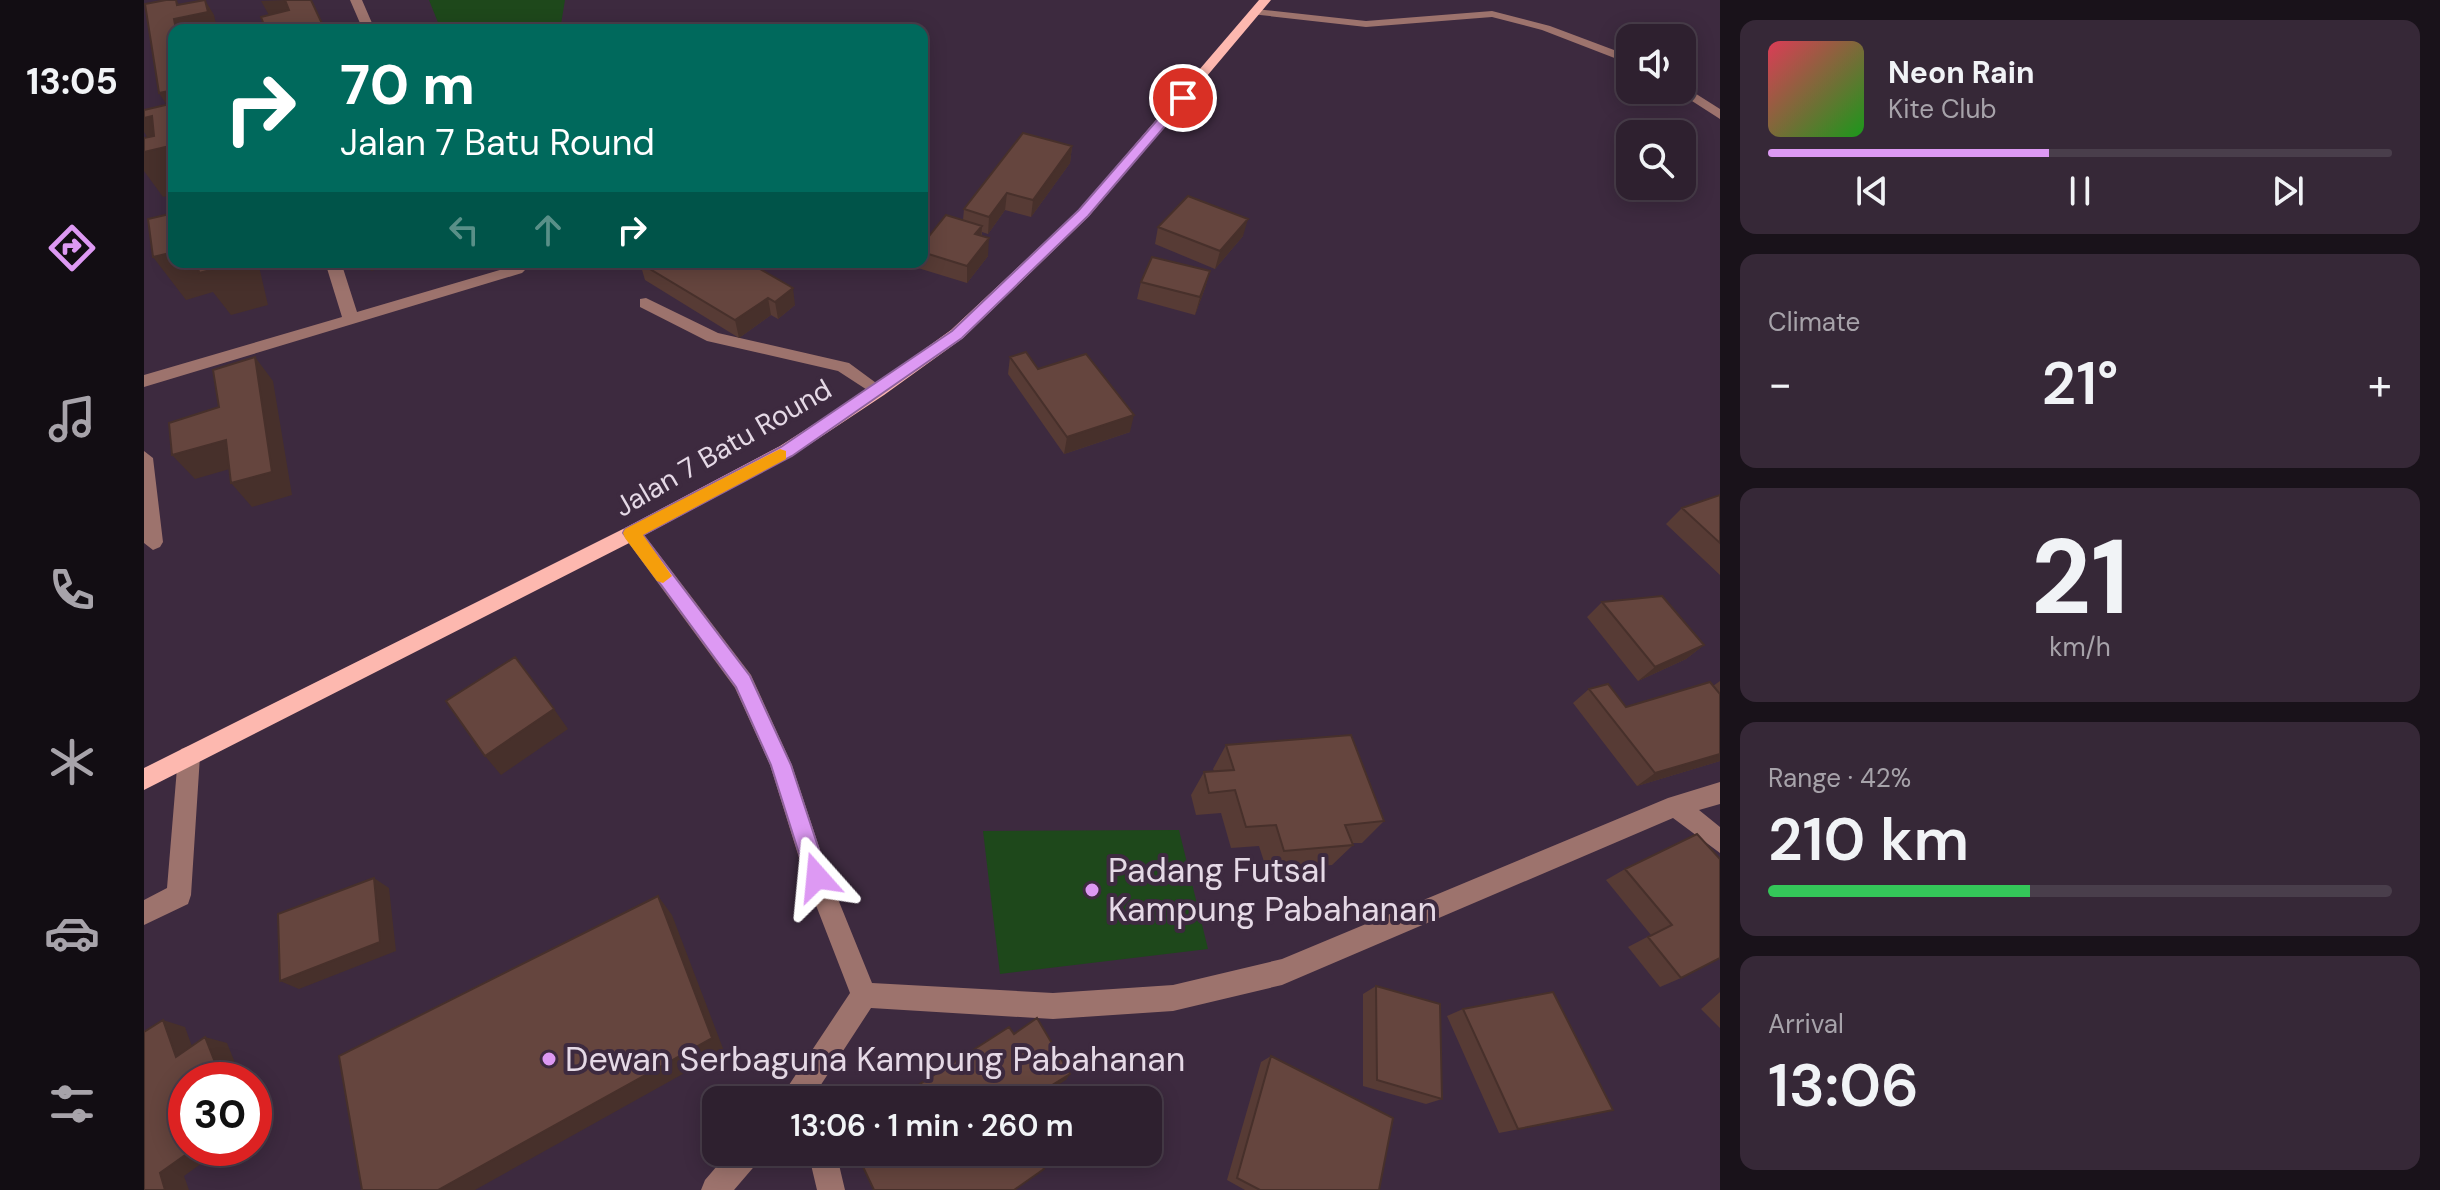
<!DOCTYPE html>
<meta charset="utf-8">
<style>
body{margin:0;font-family:"DM Sans",sans-serif;background:#362837;color:#f1f3f6;height:100vh;display:flex;flex-direction:column;font-size:30px;white-space:nowrap}
*{box-sizing:border-box;margin:0}
p{font-size:26px;color:#a7a3aa}
.icon{flex:none;width:44px;height:44px;fill:none;stroke:currentColor;stroke-width:2;stroke-linecap:round;stroke-linejoin:round}
.map{position:relative;flex:1;overflow:hidden}
.sheet{display:flex;flex-direction:column;gap:20px;padding:20px;background:#19121a;width:720px}
.sheet>*{flex:none}
.hud{position:absolute;left:24px;top:24px;width:760px;height:244px;border-radius:16px;box-shadow:0 4px 20px #0003,0 0 0 2px #493e4b;background:#00695c;color:#fff;overflow:hidden}
.fabs{position:absolute;left:1472px;top:24px;display:grid;gap:16px}
.fabs a{display:grid;place-items:center;width:80px;height:80px;border-radius:16px;background:#2e202f;box-shadow:0 4px 20px #0003,0 0 0 2px #493e4b;font-size:40px}
.speed{position:absolute;left:24px;top:1062px;display:flex;gap:16px;font-size:40px;font-weight:700;text-align:center}
.speed>*{display:grid;place-content:center;width:104px;height:104px;border-radius:50%;background:#2e202f;box-shadow:0 4px 20px #0003,0 0 0 2px #493e4b;line-height:1}
.speed .limit{border:12px solid #d22;background:#fff;color:#111}
.pin{position:absolute;display:grid;place-items:center;width:68px;height:68px;color:#fff;margin:-34px;border:4px solid #fff;border-radius:50%;box-shadow:0 2px 8px #0007}
.me{position:absolute;width:88px;margin:-44px;rotate:342deg;stroke-linejoin:round;filter:drop-shadow(0 0 6px #0008)}
.turn{display:flex;align-items:center;gap:28px;height:168px;padding:0 40px;font-size:36px}
.turn .icon{width:104px;height:104px;stroke-width:2.5}
.turn b{display:block;font-size:56px;line-height:68px}
.lanes{display:flex;align-items:center;height:76px;padding:0 40px;background:#0003;justify-content:center;gap:40px;direction:ltr}
.lanes .off{opacity:.35}
.big{font-size:60px;font-weight:600;line-height:1.1}
.sheet .widget{flex:1;display:flex;flex-direction:column;justify-content:center;gap:12px;min-width:0;padding:0 28px;border-radius:16px;background:#362837}
.sheet .dial{align-items:center;gap:0}
.dial b{font-size:104px;line-height:1}
.song{display:flex;align-items:center;gap:24px}
.cover{width:96px;height:96px;border-radius:12px;background:linear-gradient(135deg,hsl(350 70% 55%),hsl(120 70% 35%))}
.played{height:8px;border-radius:4px;background:linear-gradient(90deg,#dd99f3 45%,#493e4b 45%)}
.keys{display:flex;justify-content:space-around;direction:ltr}
.heat{display:flex;justify-content:space-between;align-items:center;font-size:44px;direction:ltr}
.charge{height:12px;border-radius:6px;background:linear-gradient(90deg,#34c759 42%,#493e4b 0)}
.trip{position:absolute;left:558px;top:1086px;width:460px;height:80px;border-radius:16px;background:#2e202f;box-shadow:0 4px 20px #0003,0 0 0 2px #493e4b;font-weight:600;line-height:80px;text-align:center}
main{display:flex;flex:1;min-height:0}
.menu{display:flex;flex-direction:column;width:144px;justify-content:space-around;align-items:center;background:#120d13;color:#a7a3aa}
.menu .icon{width:56px;height:56px}
.menu .selected{color:#dd99f3}
.menu b{font-size:36px;color:#f1f3f6}
.map>svg:first-child{display:block}
.green{fill:#1e481b}
.lines{fill:none;stroke-linecap:round;stroke-linejoin:round}
.minor{fill:#9d736d;fill-rule:evenodd}
.major{fill:#fdb8af;fill-rule:evenodd}
.wall{fill:#573b35}
.shaded-wall{fill:#47302b}
.building{fill:#65453e;stroke:#47302b;stroke-width:2}
.route{fill:#dd99f3;stroke:#90639e;stroke-width:2}
.slow{fill:#f59e0b}
.poi-dot{fill:#dd99f3;stroke:#3d2a3f;stroke-width:3}
.labels{text-anchor:middle;dominant-baseline:central;stroke-width:8;stroke-linejoin:round;paint-order:stroke}
.street-label{font-size:28px;fill:#e5d9e6;stroke:#3d2a3f}
.near-poi-label{font-size:34px;fill:#e5d9e6;stroke:#3d2a3f;text-anchor:start}
</style>
<main>
<nav class="menu">
<b>13:05</b>
<svg class="icon selected" aria-label="directions" viewBox="0 0 24 24"><path d="M12 3l9 9-9 9-9-9zM9 14v-3h6M13 9l2 2-2 2"/></svg>
<svg class="icon" aria-label="music" viewBox="0 0 24 24"><path d="M9 18V5l10-2v13"/><circle cx="6" cy="18" r="3"/><circle cx="16" cy="16" r="3"/></svg>
<svg class="icon" aria-label="phone" viewBox="0 0 24 24"><path d="M5 4h4l2 5-3 2q2 4 5 5l2-3 5 2v4C11 20 4 13 5 4z"/></svg>
<svg class="icon" aria-label="climate" viewBox="0 0 24 24"><path d="M12 3v18M4 7l16 10M4 17L20 7"/></svg>
<svg class="icon" aria-label="car" viewBox="0 0 24 24"><path d="M5 17H2v-5l4-1 3-4h7l3 4 3 1v5h-3M9 17h6M6 11h13"/><circle cx="7" cy="17" r="2"/><circle cx="17" cy="17" r="2"/></svg>
<svg class="icon" aria-label="filters" viewBox="0 0 24 24"><path d="M4 7h16M4 17h16"/><circle cx="9" cy="7" r="2"/><circle cx="15" cy="17" r="2"/></svg>
</nav>
<div class="map">
<svg width="1576" height="1190" viewBox="0 0 1576 1190">
<rect width="100%" height="100%" fill="#3d2a3f"/>
<!-- green -->
<path class="green" d="M285,0H421L416,30H297Z
M1035,830L1064,949L856,974L839,831Z"/>
<g class="lines">
<!-- minor -->
<path class="minor" d="M206,0H218L231,30H219Z
M1111,9L1222,21L1348,11L1406,26L1486,56V64L1398,30L1348,17L1222,27L1107,14L1105,12Z
M1538,85L1576,109V119L1534,92L1538,90Z
M181,262H197L213,312L373,265L381,270L378,273L0,387V375L198,317Z
M502,298L574,333L705,363L743,391L734,397L694,371L563,341L496,307V299Z
M0,451L9,458L19,542L16,547L9,550L0,543Z
M488,526L495,528L607,675L648,765L685,877L728,983L909,993L1029,985L1138,959L1524,798L1576,782V804L1555,810L1576,827V853L1529,818L1138,985L1029,1011L909,1019L727,1008L667,1100H635L706,993L661,877L626,765L591,688L481,538L478,533L481,528Z
M45,746L53,749L56,756L47,895L44,904L0,925V900L23,888L34,756L37,749Z
M585,1152H618L614,1162L590,1190H557L561,1180Z
M664,1152H692L701,1190H673Z"/>
<!-- major -->
<path class="major" d="M1115,0H1127L945,216L819,338L740,395L648,456L495,538L0,790V768L481,528L636,446L728,387L807,330L935,210Z"/>
</g>
<!-- wall -->
<path class="wall" d="M928,146L926,163L887,217L861,210L844,234L838,232V236L844,256L823,283L774,268L773,262H778V245L819,220L820,209Z
M1014,227L1099,236L1071,269L1011,244Z
M496,263L651,305L634,319L627,315L595,338L501,280Z
M1066,271L1061,288L1051,315L993,299L997,282Z
M866,357L894,369L986,432L920,454L864,374Z
M1576,495V575L1522,524L1538,508Z
M1458,602L1560,645L1542,659L1494,681L1443,617Z
M1576,681V761L1493,786L1429,703L1445,689L1482,707L1569,686Z
M1082,745L1240,821L1218,843H1208L1209,845L1188,865L1123,871L1115,846L1087,848L1077,813L1052,815L1047,795L1060,772L1070,771L1069,769Z
M1553,834L1537,978L1516,987L1484,947L1507,935L1462,880L1481,869Z
M1232,986L1298,1099L1282,1104L1219,1086V994Z
M1576,992V1028L1557,1009Z
M1319,1009L1448,1115L1355,1133L1303,1016Z
M1127,1056L1235,1190H1101L1083,1180L1117,1062Z"/>
<!-- shaded-wall -->
<path class="shaded-wall" d="M32,0L41,14L61,0L70,15L73,28L64,30H32L30,19L33,5Z
M141,0L147,12L126,17L117,1Z
M30,90V109L26,110L15,93Z
M8,116L30,145V195L19,197L0,171V152L12,150L0,132V118Z
M928,146L926,163L887,217L889,200Z
M863,193L861,210L844,234L845,217Z
M1104,219L1099,236L1071,269L1076,251Z
M838,226L837,243L831,234Z
M845,238L844,256L823,283V266Z
M30,252V262H114L124,305L87,315L69,292L42,300L9,257Z
M222,262H261L227,271Z
M1066,271L1061,288L1051,315L1056,297Z
M649,288L651,305L634,319L631,302Z
M624,298L627,315L595,338L591,320Z
M111,357L129,381L148,495L108,507L87,483Z
M990,415L986,432L920,454L923,437Z
M82,440L103,464L51,479L28,455Z
M1560,645L1542,659L1494,681L1511,667Z
M410,709L424,729L357,775L341,756Z
M1576,754V761L1493,786L1511,773Z
M230,878L245,888L252,951L155,989L136,981Z
M514,896L528,915L580,1051L331,1190H294Z
M19,1020L41,1027L54,1063L32,1057Z
M61,1037L83,1043L98,1080H78Z
M926,1074L922,1080L896,1096L900,1090Z
M110,1110L115,1122L110,1126Z
M51,1148H79L40,1176L45,1190H21L16,1173Z"/>
<!-- building -->
<path class="building" d="M22,0H32L33,5L61,0L64,12L30,19L32,30H30V90L15,93L1,4Z
M141,0H167L181,30H143L141,27L122,30L117,17L145,10Z
M30,103V145L0,152V138L10,136L8,116L0,118V110Z
M879,133L928,146L889,200L863,193L845,217L820,209Z
M1044,196L1104,219L1076,251L1014,227Z
M30,213V252L9,257L4,219Z
M802,215L838,226L831,234L845,238L823,266L778,252V245Z
M1008,257L1066,271L1056,297L997,282Z
M53,262H94V263L55,273Z
M497,262H604L649,288L631,302L624,298L591,320L496,263Z
M882,352L894,369L942,354L990,415L923,437L866,357Z
M111,357L128,472L87,483L82,440L28,455L25,423L75,407L69,370Z
M1576,495V543L1538,508Z
M1518,596L1560,645L1511,667L1458,602Z
M371,657L410,709L341,756L302,701Z
M1566,682L1576,694V754L1511,773L1445,689L1464,684L1482,707Z
M1207,735L1240,821L1201,825L1209,845L1140,851L1132,825L1102,827L1091,790L1065,793L1060,772L1090,770L1082,745Z
M1553,834L1576,859V958L1537,978L1504,937L1528,925L1481,869Z
M230,878L236,942L136,981L134,914Z
M514,896L568,1038L294,1190H218L195,1056Z
M1232,986L1296,1004L1298,1099L1233,1080Z
M1409,992L1469,1110L1374,1129L1319,1009Z
M893,1018L926,1074L900,1090L906,1100H751L865,1027L870,1034Z
M19,1020L32,1057L61,1037L78,1080H42V1148H51L16,1173L21,1190H0V1032Z
M1127,1056L1249,1118L1235,1190H1116L1093,1178Z
M712,1152H891L900,1169L870,1190H730Z"/>
<!-- route -->
<path class="route" d="M1035,95L1045,98L944,216L818,338L648,456L499,535L606,676L647,765L684,877L681,885L673,888L665,885L627,765L592,687L479,533L481,529L637,447L808,331L935,210Z"/>
<!-- slow -->
<path class="slow" d="M636,449L642,451V459L499,535L528,576L519,583L513,581L481,538L479,533L481,529Z"/>
<!-- markers -->
<g class="poi-dot">
<circle cx="948" cy="890" r="8"/>
<circle cx="405" cy="1059" r="8"/>
</g>
<g class="labels">
<!-- street labels -->
<g class="street-label">
<text transform="translate(579 448) rotate(-30)">Jalan 7 Batu Round</text>
</g>
<!-- near-poi labels -->
<g class="near-poi-label">
<text x="964" y="870">Padang Futsal<tspan x="964" dy="39">Kampung Pabahanan</tspan></text>
<text x="421" y="1059">Dewan Serbaguna Kampung Pabahanan</text>
</g>
</g>
</svg>
<div class="fabs">
<a><svg class="icon" aria-label="sound" viewBox="0 0 24 24"><path d="M4 9h4l5-4v14l-5-4H4zM17 9q2 3 0 6"/></svg></a>
<a><svg class="icon" aria-label="search" viewBox="0 0 24 24"><circle cx="10" cy="10" r="6"/><path d="M15 15l6 6"/></svg></a>
</div>
<div class="speed"><div class="limit">30</div></div>
<div class="pin" style="left:1039px;top:98px;background:#d93025"><svg class="icon" aria-label="arrive" viewBox="0 0 24 24"><path d="M6 21V4h12l-3 4 3 4H6"/></svg></div>
<svg class="me" style="left:673px;top:877px" viewBox="-20 -20 40 40"><path d="M0-17L14 15 0 8-14 15z" fill="#dd99f3" stroke="#fff" stroke-width="4"/></svg>
<div class="trip">13:06 · 1 min · 260 m</div>
<div class="hud">
<div class="turn"><svg class="icon" aria-label="right" viewBox="0 0 24 24"><path d="M7 20v-9h11M14 6l5 5-5 5"/></svg><div><b>70 m</b>Jalan 7 Batu Round</div></div>
<div class="lanes"><svg class="icon off" aria-label="left" viewBox="0 0 24 24"><path d="M17 20v-9H6M10 6l-5 5 5 5"/></svg><svg class="icon off" aria-label="ahead" viewBox="0 0 24 24"><path d="M12 20V5M6 11l6-6 6 6"/></svg><svg class="icon" aria-label="right" viewBox="0 0 24 24"><path d="M7 20v-9h11M14 6l5 5-5 5"/></svg></div>
</div>
</div>
<section class="sheet">
<div class="widget">
<div class="song"><i class="cover"></i><div><b>Neon Rain</b><p>Kite Club</p></div></div>
<div class="played"></div>
<div class="keys"><svg class="icon" aria-label="previous" viewBox="0 0 24 24"><path d="M18 5L8 12l10 7zM5 5v14"/></svg><svg class="icon" aria-label="pause" viewBox="0 0 24 24"><path d="M8 5v14M16 5v14"/></svg><svg class="icon" aria-label="next" viewBox="0 0 24 24"><path d="M6 5l10 7-10 7zM19 5v14"/></svg></div>
</div>
<div class="widget"><p>Climate</p>
<div class="heat"><a>−</a><b class="big">21°</b><a>+</a></div>
</div>
<div class="widget dial"><b>21</b><p>km/h</p></div>
<div class="widget"><p>Range · 42%</p><b class="big">210 km</b><div class="charge"></div></div>
<div class="widget"><p>Arrival</p><b class="big">13:06</b></div>
</section>
</main>
